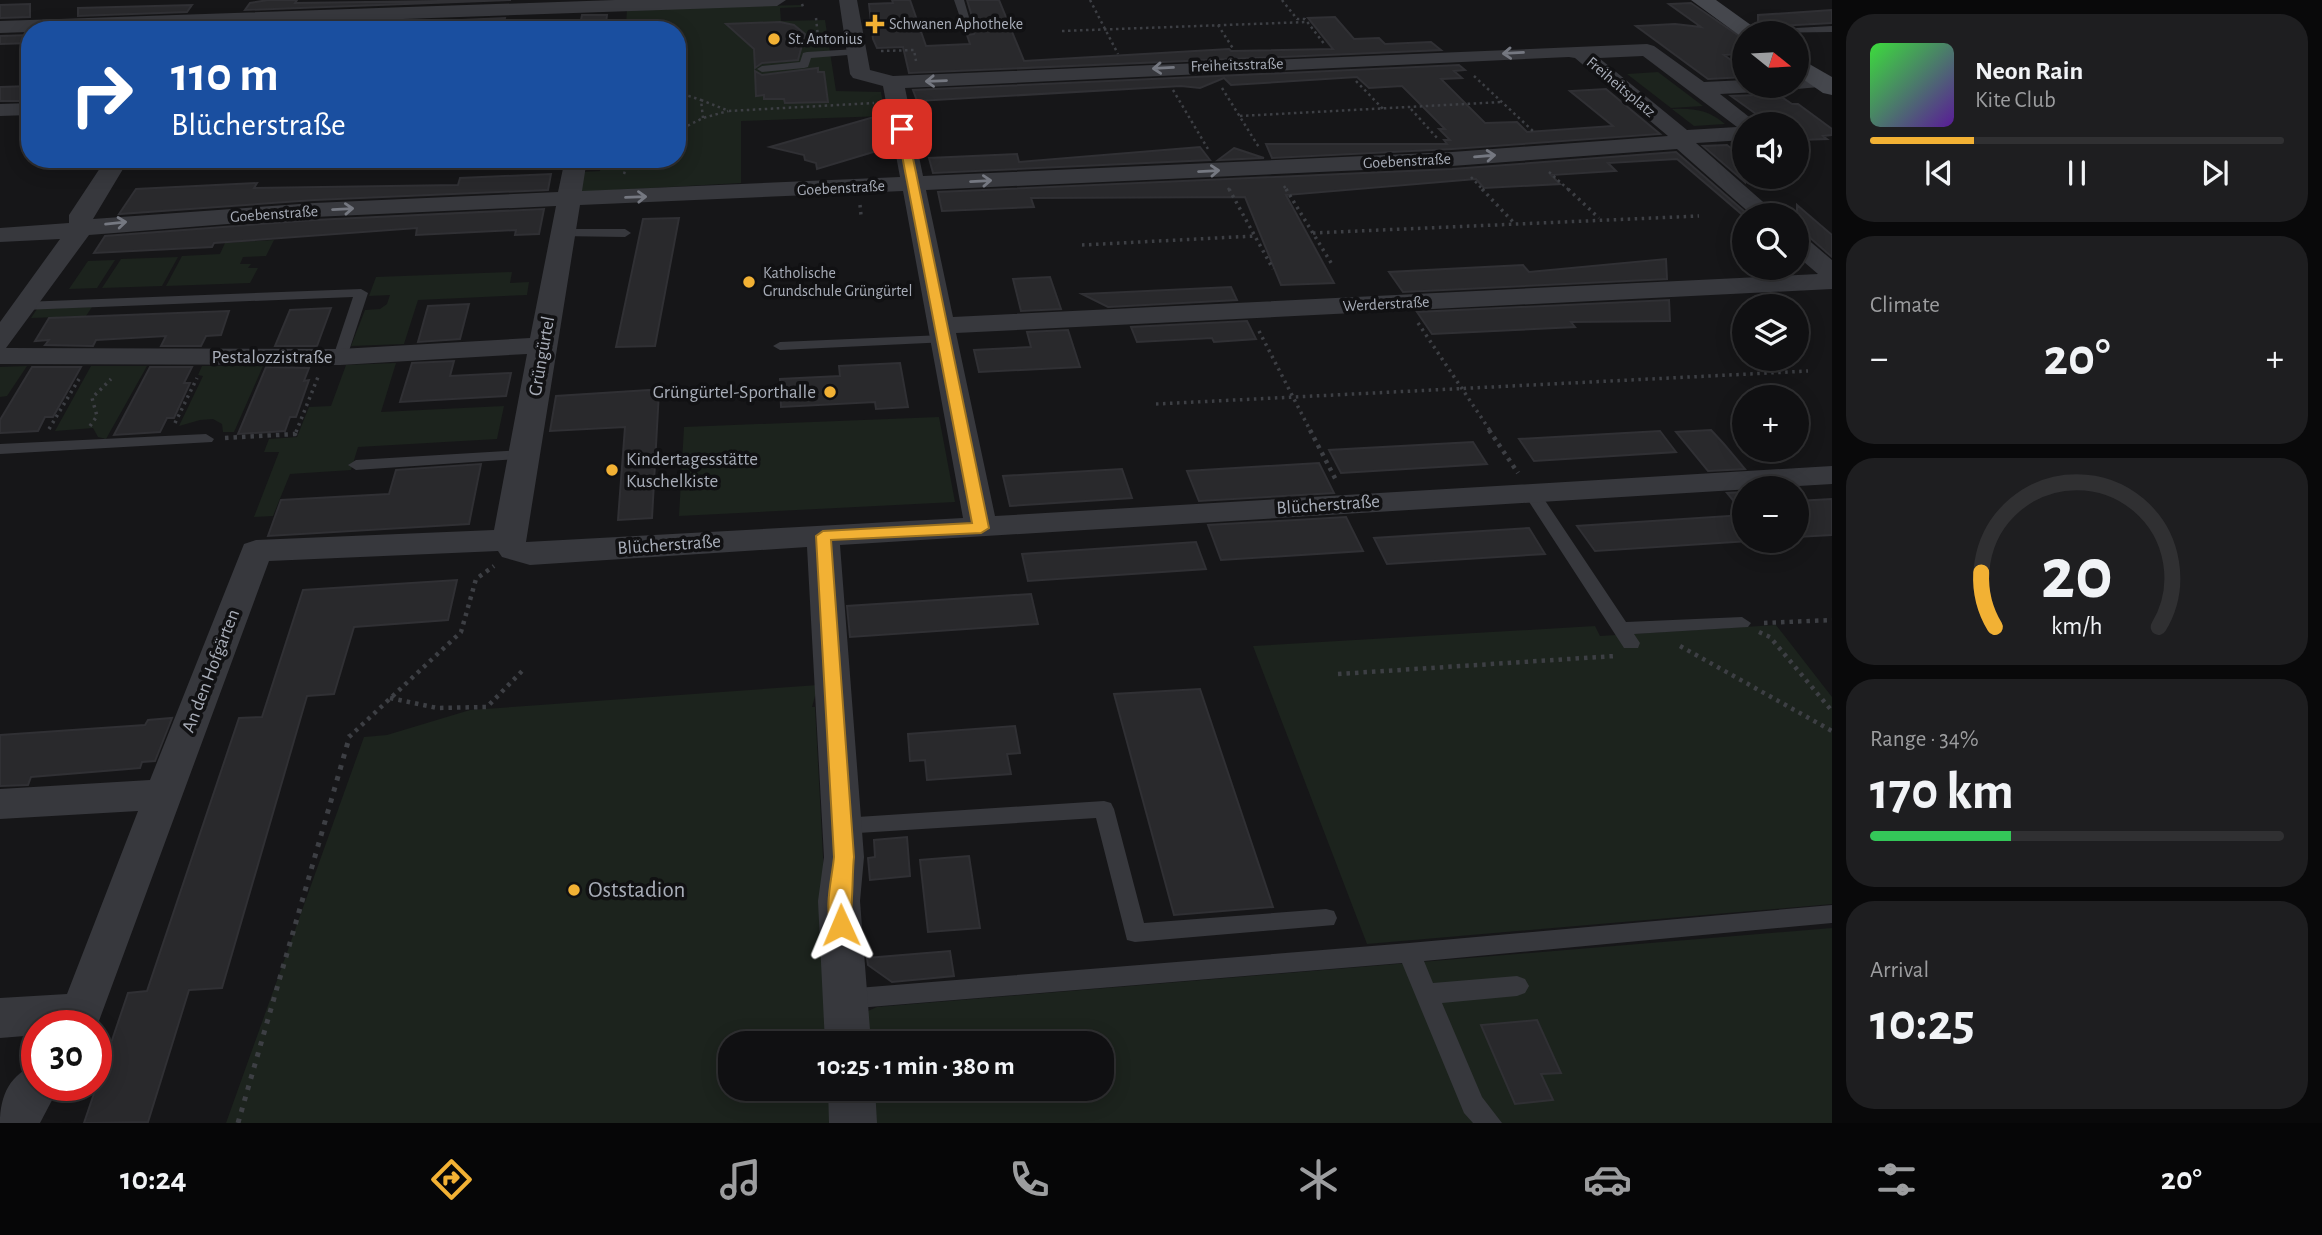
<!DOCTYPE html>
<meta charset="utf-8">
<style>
body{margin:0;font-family:"Alegreya Sans",sans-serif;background:#1e1e20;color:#f1f3f6;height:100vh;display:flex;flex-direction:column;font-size:26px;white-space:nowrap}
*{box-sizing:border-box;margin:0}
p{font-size:23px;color:#9c9d9f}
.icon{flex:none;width:38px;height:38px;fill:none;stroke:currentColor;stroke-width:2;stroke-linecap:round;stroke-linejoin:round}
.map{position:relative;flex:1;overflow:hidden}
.sheet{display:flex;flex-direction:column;gap:14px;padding:14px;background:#09090a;width:490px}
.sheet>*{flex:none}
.hud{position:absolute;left:21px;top:21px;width:665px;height:147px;border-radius:28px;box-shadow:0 4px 18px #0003,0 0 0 2px #303032;background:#1a4fa0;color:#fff;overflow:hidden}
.needle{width:46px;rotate:108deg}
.controls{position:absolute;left:1732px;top:21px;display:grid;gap:14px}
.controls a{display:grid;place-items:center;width:77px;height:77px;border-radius:50%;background:#101012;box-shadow:0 4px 18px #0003,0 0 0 2px #303032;font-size:35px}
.speed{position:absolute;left:21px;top:1010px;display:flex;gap:14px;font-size:35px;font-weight:700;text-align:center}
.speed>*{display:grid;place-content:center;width:91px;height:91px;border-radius:50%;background:#101012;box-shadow:0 4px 18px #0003,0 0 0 2px #303032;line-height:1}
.speed .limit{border:10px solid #d22;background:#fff;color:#111}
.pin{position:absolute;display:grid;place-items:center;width:60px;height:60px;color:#fff;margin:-30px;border-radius:14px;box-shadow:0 4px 10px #0006}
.me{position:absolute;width:77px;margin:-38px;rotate:359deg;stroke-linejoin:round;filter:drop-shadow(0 0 5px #0008)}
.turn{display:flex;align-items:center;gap:24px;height:147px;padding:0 35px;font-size:32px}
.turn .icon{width:91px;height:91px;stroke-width:2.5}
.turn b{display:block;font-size:49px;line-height:60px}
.big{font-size:52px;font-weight:700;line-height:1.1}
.sheet .card{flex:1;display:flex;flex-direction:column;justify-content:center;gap:10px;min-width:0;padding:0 24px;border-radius:28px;background:#1e1e20}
.sheet .dial{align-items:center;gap:0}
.dial svg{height:182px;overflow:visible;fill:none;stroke:#303032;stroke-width:7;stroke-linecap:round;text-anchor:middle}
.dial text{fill:#f1f3f6;stroke:none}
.song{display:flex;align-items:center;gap:21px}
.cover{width:84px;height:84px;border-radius:10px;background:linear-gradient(135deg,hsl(120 70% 55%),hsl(270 70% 35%))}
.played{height:7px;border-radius:4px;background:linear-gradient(90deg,#f2b134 25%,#303032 25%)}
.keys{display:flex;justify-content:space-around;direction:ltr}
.heat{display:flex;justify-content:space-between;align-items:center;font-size:38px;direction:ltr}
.charge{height:10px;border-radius:5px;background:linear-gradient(90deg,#34c759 34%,#303032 0)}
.trip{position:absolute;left:718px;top:1031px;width:396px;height:70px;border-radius:28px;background:#101012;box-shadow:0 4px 18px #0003,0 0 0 2px #303032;font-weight:700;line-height:70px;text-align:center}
.tabs{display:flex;height:112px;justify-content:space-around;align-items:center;background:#060607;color:#9c9d9f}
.tabs .icon{width:49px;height:49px}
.tabs .active{color:#f2b134}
.tabs b{font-size:32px;color:#f1f3f6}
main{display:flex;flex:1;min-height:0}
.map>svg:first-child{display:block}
.green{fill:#1c231d}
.building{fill:#29292c;stroke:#303034;stroke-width:2}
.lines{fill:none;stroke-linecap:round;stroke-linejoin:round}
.path-far3{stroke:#3d3f44;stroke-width:2.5;stroke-dasharray:2.5 3.5;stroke-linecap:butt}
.path-far2{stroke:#3d3f44;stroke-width:3.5;stroke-dasharray:2.5 4.5;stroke-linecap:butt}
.path-far1{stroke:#3d3f44;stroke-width:4.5;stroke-dasharray:3.5 5;stroke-linecap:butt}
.path{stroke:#3d3f44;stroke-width:5;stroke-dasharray:4.5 7;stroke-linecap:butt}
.lane{fill:#37383d;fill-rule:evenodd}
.street{fill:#37383d;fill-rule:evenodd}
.secondary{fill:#45474d;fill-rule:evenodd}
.oneway{stroke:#757881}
.route{fill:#f2b134;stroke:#9d7322;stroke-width:2}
.poi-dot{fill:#f2b134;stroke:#111113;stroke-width:2.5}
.labels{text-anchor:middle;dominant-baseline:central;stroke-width:7;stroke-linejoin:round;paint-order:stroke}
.far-poi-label{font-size:16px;fill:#a8adb8;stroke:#111113;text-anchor:start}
.far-street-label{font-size:16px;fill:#a8adb8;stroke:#111113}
.street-label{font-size:19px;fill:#a8adb8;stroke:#111113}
.poi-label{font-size:19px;fill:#a8adb8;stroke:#111113;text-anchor:end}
.near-poi-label{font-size:23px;fill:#a8adb8;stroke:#111113;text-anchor:start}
</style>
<main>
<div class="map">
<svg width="1832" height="1123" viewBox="0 0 1832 1123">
<rect width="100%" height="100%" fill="#161618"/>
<!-- green -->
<path class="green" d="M801,5V7L780,8L781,21L825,20L836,91L881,92L885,116L741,121V183L578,192L581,172L600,171L602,159H677V30H637L638,23L626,24L627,10Z
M1658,72L1703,106L1671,108L1627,74Z
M1672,109C1695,108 1708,110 1725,124L1694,126Z
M274,240L266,256L243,257L240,264H251L248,268H258L250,283L166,286L182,256L220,254L225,243Z
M178,257L162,286L102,288L121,259Z
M115,260L97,288L69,289L88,261Z
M512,272L510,283L529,282L527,295L418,300L404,344L351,346L365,310L380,309L387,304L390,295L369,296L376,277Z
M92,307L86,316L31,318L37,309Z
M396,363L381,412L504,406L497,439L358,447L351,470L290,474L273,516L254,517L279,452H264L269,439L297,437L309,407L331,406L346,365Z
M27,366L7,396L0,397V367Z
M91,366H147L106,439L98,437L93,428L55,431Z
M202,366H263L234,432H223L222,424L213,419L200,420L179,426L203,376L198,375Z
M939,417L955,502L679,516L684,427Z
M1776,625L1832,697V904L1367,944L1253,646L1595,626L1600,636Z
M818,685L812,707H815L833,1043H730V1088L835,1089L837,1123H226L364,737L387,735L470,710Z
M1832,928V1123H869L867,1089L1101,1088V1043H863L861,1014L877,1007Z"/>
<!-- building -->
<path class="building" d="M268,0H297L295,3L511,0L245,10L250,3Z
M892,0H910L926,46L970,44L967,35L974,34L976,30L967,0H999L1024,61L1229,49L1231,51L1333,49L1308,18L1335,17L1354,39L1379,38L1385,44L1431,42L1441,50L909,73L903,47L877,48L873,39L869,4L893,3Z
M1691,3L1745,40V58L1739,54L1724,55L1745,70V77L1708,79L1636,26L1675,24L1701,27L1669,4Z
M30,4V17L0,18V5Z
M192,5L187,12L78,16V8Z
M1832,10V23L1758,27V15Z
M582,15H607L605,30H579Z
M505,18L503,25L460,27L232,30Z
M780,22L794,25L805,34L798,60L762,63L755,68L754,49L726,24Z
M30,35V43L0,44V36Z
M1459,65L1465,70L1454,71L1462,78L1441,79L1485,123L1517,122L1527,132L1613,126L1570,91L1606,89L1660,134L1452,149L1272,158L1266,144H1447L1444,140H1450L1439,129H1445L1402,86L1369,88L1357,77L1231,85L1224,78L1200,88L1181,86L917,101L913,90Z
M818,68V72H824L828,102L785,103L784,99H764V95L756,96L755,71L762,75Z
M30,86V95L25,101H0V87Z
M1765,91H1773L1792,104H1798L1832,129V135L1823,136L1827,139L1797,140V124H1770L1731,96L1758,95Z
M874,117L880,150L817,169L816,163L805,160L804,155L770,147Z
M1727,145L1745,159V182L1703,146Z
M1200,147L1210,160L933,173L929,158L1017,154L1019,162Z
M1234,148L1264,158L1218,160Z
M1676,152L1745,212V217L1677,159L1608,163L1616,171L1551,175L1560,184L1484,188L1476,179L1286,195L1334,283L1281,285L1245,197L1031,198L1034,207L942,211L938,192L1452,169Z
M551,174L548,190L314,200L119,214L136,189L257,183L254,188L458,185L460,178Z
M1797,205L1832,235V257L1808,236L1797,234Z
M544,209L539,234L515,235L516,230L416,235L417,228L214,243L212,247L94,253L105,236L314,220Z
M679,218L655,346L616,347L643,219Z
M1666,259L1667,279L1403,292L1389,272L1523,265L1529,272Z
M1050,277L1061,309L1021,311L1013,279Z
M1231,287L1237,300L1108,307L1082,294Z
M1669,300L1670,321L1571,322L1575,327L1432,334L1417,312Z
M469,304L460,339L418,342L428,306Z
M331,308L317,346H275L290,310Z
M229,311L221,335L206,336L201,346H161L166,336L96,340L93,346L45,345L49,340L35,341L49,318Z
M1247,321L1256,339L1214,342L1212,338L1137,342L1131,327Z
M1068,330L1080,367L979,372L974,350L1031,347L1027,332Z
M454,361L450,376L511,373L506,396L400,402L412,363Z
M900,363L908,407L876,409L875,402L781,407L780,379L840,376L839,366Z
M32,367H81L53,417H45L38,431L0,433V420Z
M150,367H192L184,383H190L174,418H167L160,432L114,435Z
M266,367L309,368L304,381L309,380L296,417H290L285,431L238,434Z
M649,390L659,391L652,518L618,520L625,427L550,431L556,396Z
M1711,430L1724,444L1745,469L1708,471L1676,432Z
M1660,431L1676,452L1534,461L1519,439Z
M1473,442L1487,464L1341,473L1329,450Z
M1319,463L1334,493L1199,501L1187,471Z
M481,464L469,524L268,536L281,500L389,494L396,470Z
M1122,469L1132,498L1010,506L1003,476Z
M1745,492V541H1750L1595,551L1577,526L1745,515L1727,493Z
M1832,499V535L1797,537V501Z
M1346,517L1363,551L1221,560L1208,525Z
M1529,528L1545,554L1387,564L1374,538Z
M1196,542L1206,569L1028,581L1022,554Z
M457,580L448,620L354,627L334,694L307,696L222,988L189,990L148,1122L84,1123L128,993L147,991L239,718L262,717L303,590Z
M1031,594L1038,624L850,637L847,606Z
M1200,689L1273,907L1174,915L1114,694Z
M172,718L155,761L142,762L140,768L31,777L28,785L0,786V735L145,725L148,720Z
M1015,726L1020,753L1007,754L1011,774L927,780L925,760L910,761L908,734Z
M907,837L910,876L870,880L868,858L875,857L874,840Z
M969,856L980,928L928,932L920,860Z
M950,951L954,976L892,982L868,965L867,958Z
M1537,1020L1561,1073L1541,1074L1553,1100L1515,1104L1481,1025Z"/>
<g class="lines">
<!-- path-far3 -->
<path class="path-far3" d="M1090,0L1118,54
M1282,0L1297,19H1305L1325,45
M802,4L803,7
M816,18L818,37
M1218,25L1234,50
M1062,31L1307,22
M881,51L914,50L916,61
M1474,76L1534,132
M1356,81L1384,110
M1222,88L1260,149
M1173,90L1208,149
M677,92L701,100
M1411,109L1438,139
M1240,116L1502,102
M703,118L701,100L729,111L874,103
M677,131L703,118L728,111
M677,147L680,148
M1549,172L1570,191
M624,174L629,159
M1471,177L1484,191
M1284,186L1287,191
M1228,188L1230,191"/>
<!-- path-far2 -->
<path class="path-far2" d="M1229,189L1273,269
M1286,189L1333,266
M1482,189L1515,224
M1568,189L1599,218
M860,205L861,215
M1313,233L1699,216
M1082,245L1255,236
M1418,323L1491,432
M1259,331L1311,432
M1156,404L1808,371
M175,423L197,378
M90,426L97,416L92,398L111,379
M49,429L79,379
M296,432L318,377"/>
<!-- path-far1 -->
<path class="path-far1" d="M1310,430L1337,482
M1489,430L1518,473
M225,438L295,434L297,430
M1764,623L1832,620
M1759,632L1770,637L1832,711
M1680,646L1832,731
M1338,674L1615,656
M390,698L437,708L487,707L525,668
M349,737L461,632L476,579L494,566"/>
<!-- path -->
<path class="path" d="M238,1123L350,735"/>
<!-- lane -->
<path class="lane" d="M954,0H964L973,31L964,29Z
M1832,26V32L1754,33L1759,30Z
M856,49L860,50V54L811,58L808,67L804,68L762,72L757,69L762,66L800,62L803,53L807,52Z
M563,229H625L631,233L625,237L558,236V230Z
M361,289L368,293L347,357L340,361L333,357L353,297L23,310L16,306L23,302Z
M943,335L948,336V342L780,350L773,346L780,342Z
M206,434L214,439L212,442L0,454V444Z
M524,450L532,455L530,458L356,470L348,465L356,460Z
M1530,486L1536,487L1626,622L1742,617L1751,623L1748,627L1634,634L1640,643L1638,648H1624L1522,491Z
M1104,801L1111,803L1114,809L1144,923L1326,909L1334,911L1337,918L1334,925L1135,942L1127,940L1096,818L842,834L835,832L831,826L835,820L842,818Z
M1832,905V923L1424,961L1433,983L1517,976L1525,979L1529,986L1525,993L1517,996L1442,1003L1482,1097L1502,1123H1473L1464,1113L1402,963L845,1009L837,1006L833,999L837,992L845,989L1409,943Z"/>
<!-- street -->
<path class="street" d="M615,0H786L777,6L0,33V21Z
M839,0H857L870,70L893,76L1647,44L1654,46L1704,82L1745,80V86H1768L1758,92L1720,94L1758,124H1745V140L1696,143L1778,215H1752L1677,149L1452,166L926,190L953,317L1818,274L1797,256V236L1806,238L1832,260V289L956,333L995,516L1832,466V484L840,545L864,857L860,901L871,1043H825L818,901L824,857L807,547L530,565L502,557L498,551L269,561L96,1029V1026H37V1035L0,1038V998L67,994L138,811L0,819V789L150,780L244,544L256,540L494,530L527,354L340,365L0,364V322L60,239L0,242V228L69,223V215L106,159H129L93,219L314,203L558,192L565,159H587L582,191L900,177L883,86L853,78L850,74ZM1643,56L1737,127L1687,130L1599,58ZM1569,57L1575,58L1668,136L1452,152L923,176L905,88ZM903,191L963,518L526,542L580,205ZM556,206L530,338L340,349L6,348L89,235L314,217Z
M1823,76L1832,80L1830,86L1797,89L1789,86H1797V77Z
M30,103V115L0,116V104Z
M37,1064V1085H60L40,1123H0C0,1095 10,1074 37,1064Z
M828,1088H875L877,1123H829Z"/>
<!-- secondary -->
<path class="secondary" d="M1691,0H1716L1762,33H1745L1743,38Z
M1797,57L1832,77V95L1823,93L1797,75Z"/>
</g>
<!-- one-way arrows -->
<defs><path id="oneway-shaft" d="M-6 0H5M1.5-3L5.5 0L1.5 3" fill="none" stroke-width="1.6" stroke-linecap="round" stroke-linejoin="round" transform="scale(1.75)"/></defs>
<g class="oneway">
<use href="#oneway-shaft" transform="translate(1513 53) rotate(177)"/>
<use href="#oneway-shaft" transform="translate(1163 68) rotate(177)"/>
<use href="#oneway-shaft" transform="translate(936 81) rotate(178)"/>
<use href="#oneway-shaft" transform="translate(1485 156) rotate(-5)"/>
<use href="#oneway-shaft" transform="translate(1209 171) rotate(-3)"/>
<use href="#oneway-shaft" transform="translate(981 181) rotate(-3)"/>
<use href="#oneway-shaft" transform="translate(636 197) rotate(-2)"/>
<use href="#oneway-shaft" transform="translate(343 209) rotate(-3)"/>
<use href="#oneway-shaft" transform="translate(116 223) rotate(-6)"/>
</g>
<!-- route -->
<path class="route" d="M902,126L907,129L989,528L981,533L831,540L854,857C852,872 853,921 848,931L841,934L833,931C823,910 832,879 834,857L816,536L823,531L972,523L897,129Z"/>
<!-- markers -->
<g class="poi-dot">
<path d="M871.5 13.5h7v7h7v7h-7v7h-7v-7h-7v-7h7z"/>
<circle cx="774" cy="39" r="7"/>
<circle cx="749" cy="282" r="7"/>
<circle cx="830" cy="392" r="7"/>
<circle cx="612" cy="470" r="7"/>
<circle cx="574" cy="890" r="7"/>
</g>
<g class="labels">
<!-- far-poi labels -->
<g class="far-poi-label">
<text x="889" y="24">Schwanen Aphotheke</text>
<text x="788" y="39">St. Antonius</text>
<text x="763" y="273">Katholische<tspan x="763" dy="18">Grundschule Grüngürtel</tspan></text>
</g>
<!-- far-street labels -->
<g class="far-street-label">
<text transform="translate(1237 65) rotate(-2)">Freiheitsstraße</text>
<text transform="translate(1621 87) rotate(40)">Freiheitsplatz</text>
<text transform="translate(1407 161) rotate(-3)">Goebenstraße</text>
<text transform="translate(841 188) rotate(-3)">Goebenstraße</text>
<text transform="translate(274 214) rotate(-4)">Goebenstraße</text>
<text transform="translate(1386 304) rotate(-3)">Werderstraße</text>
</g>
<!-- street labels -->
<g class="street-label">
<text transform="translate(542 356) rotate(-80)">Grüngürtel</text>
<text x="272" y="357">Pestalozzistraße</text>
<text transform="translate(1328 505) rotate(-4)">Blücherstraße</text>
<text transform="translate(669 545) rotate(-4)">Blücherstraße</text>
<text transform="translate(211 671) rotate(-69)">An den Hofgärten</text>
</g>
<!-- poi labels -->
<g class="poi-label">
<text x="816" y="392">Grüngürtel-Sporthalle</text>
<text x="626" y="459" text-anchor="start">Kindertagesstätte<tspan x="626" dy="22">Kuschelkiste</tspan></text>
</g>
<!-- near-poi labels -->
<g class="near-poi-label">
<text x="588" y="890">Oststadion</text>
</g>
</g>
</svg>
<div class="controls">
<a><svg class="needle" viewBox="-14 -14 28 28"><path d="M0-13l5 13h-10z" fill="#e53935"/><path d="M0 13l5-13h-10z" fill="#9c9d9f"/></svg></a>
<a><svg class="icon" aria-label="sound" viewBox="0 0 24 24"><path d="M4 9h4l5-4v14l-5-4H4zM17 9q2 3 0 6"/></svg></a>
<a><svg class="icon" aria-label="search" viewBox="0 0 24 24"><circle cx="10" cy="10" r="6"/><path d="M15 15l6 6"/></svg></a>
<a><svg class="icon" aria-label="layers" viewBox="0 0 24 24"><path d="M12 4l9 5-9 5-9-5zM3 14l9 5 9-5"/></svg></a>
<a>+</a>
<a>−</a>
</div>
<div class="speed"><div class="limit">30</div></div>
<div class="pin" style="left:902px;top:129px;background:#d93025"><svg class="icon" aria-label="arrive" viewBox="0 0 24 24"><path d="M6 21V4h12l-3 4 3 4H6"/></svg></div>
<svg class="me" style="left:841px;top:925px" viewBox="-20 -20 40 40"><path d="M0-17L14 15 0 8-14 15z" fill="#f2b134" stroke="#fff" stroke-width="4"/></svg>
<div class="trip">10:25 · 1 min · 380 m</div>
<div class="hud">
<div class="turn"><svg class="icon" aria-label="right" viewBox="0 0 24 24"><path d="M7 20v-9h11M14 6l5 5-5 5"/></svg><div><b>110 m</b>Blücherstraße</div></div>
</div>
</div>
<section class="sheet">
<div class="card">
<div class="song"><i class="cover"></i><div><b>Neon Rain</b><p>Kite Club</p></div></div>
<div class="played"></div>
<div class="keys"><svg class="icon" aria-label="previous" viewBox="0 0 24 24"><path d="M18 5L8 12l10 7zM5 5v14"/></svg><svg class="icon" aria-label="pause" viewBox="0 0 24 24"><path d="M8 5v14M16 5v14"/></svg><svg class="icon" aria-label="next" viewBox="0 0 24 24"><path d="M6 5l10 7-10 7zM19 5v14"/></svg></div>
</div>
<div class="card"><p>Climate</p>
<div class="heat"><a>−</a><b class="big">20°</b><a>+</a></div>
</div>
<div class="card dial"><svg viewBox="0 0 100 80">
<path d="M14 69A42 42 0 1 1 86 69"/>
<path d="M14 69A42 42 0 0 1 8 45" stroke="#f2b134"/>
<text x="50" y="56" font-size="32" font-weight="700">20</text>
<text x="50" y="72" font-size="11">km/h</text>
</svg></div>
<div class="card"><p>Range · 34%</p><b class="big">170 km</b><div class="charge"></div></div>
<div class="card"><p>Arrival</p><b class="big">10:25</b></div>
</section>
</main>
<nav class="tabs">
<b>10:24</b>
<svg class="icon active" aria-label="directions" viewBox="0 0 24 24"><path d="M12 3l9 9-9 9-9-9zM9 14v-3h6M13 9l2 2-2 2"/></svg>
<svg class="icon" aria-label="music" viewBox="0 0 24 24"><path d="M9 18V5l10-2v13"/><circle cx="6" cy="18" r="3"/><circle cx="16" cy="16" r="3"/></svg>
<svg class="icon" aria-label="phone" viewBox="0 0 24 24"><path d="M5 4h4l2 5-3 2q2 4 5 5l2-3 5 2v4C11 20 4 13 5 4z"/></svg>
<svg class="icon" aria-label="climate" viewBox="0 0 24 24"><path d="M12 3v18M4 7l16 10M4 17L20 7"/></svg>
<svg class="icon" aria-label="car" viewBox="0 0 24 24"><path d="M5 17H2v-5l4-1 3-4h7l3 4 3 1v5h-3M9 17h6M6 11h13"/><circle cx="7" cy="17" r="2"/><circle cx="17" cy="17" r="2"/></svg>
<svg class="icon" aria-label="filters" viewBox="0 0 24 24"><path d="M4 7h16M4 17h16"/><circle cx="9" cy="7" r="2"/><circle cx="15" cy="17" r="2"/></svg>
<b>20°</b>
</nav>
